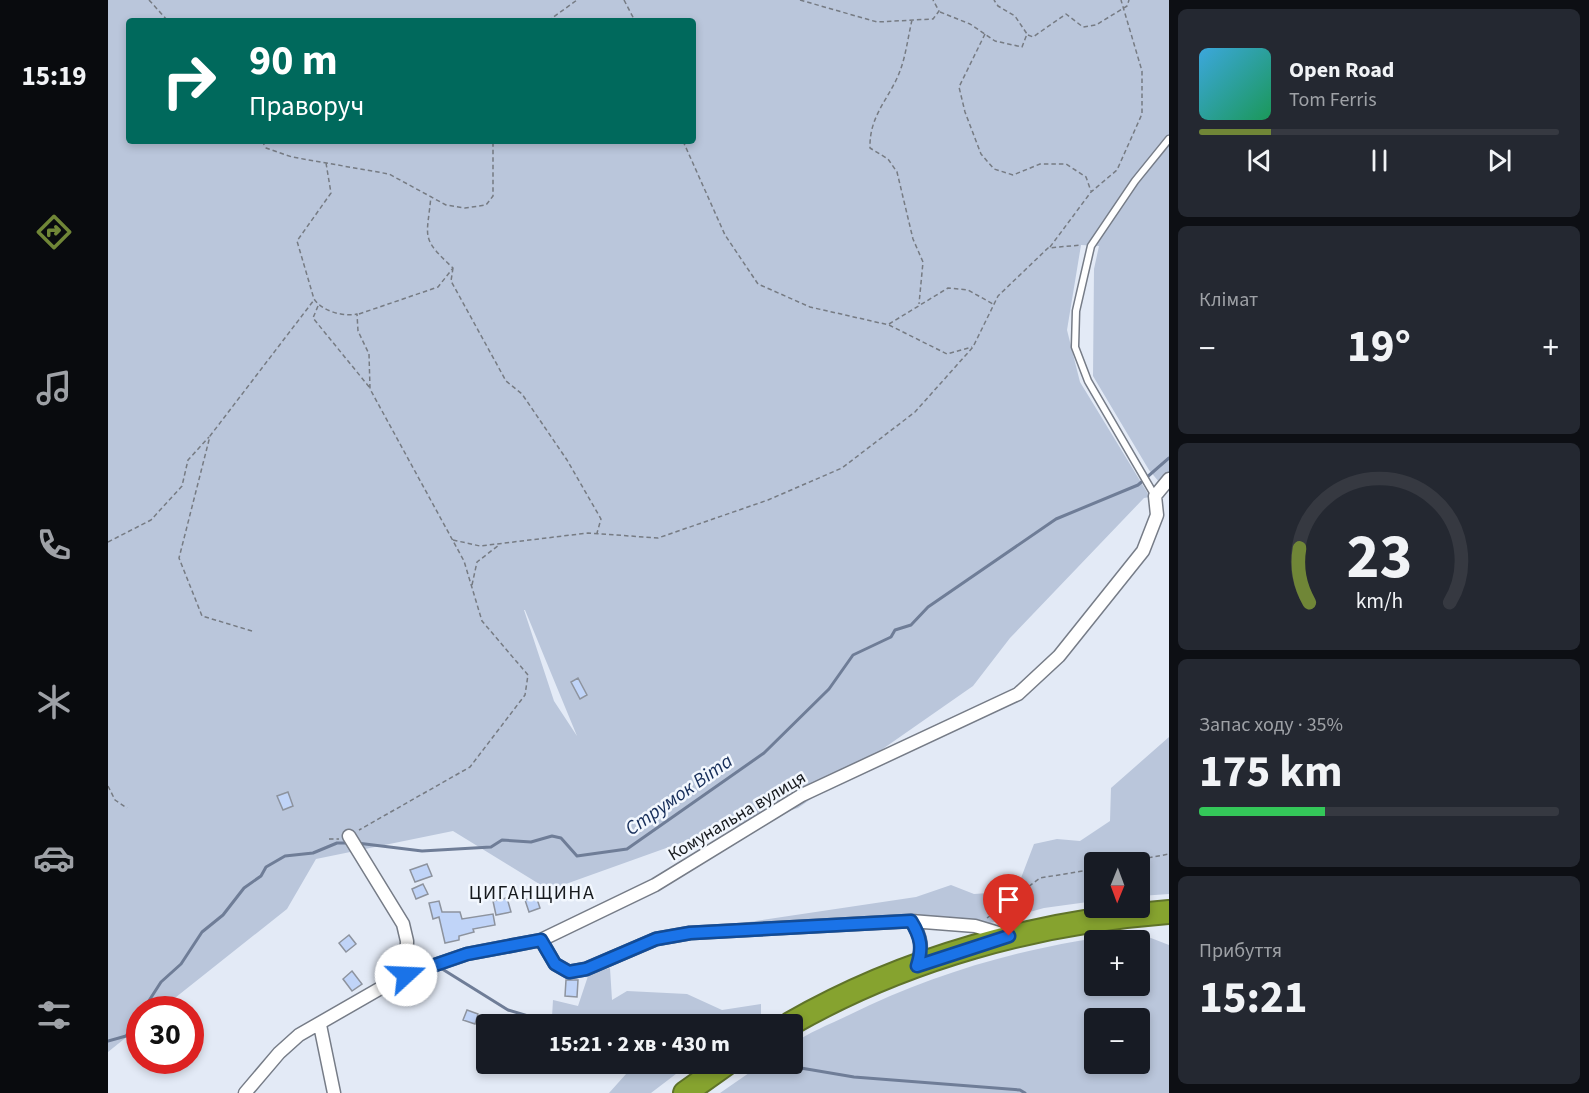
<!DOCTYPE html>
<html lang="uk">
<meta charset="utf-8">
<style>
body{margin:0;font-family:"Source Sans 3",sans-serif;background:#242831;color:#f1f3f6;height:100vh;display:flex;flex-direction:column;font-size:22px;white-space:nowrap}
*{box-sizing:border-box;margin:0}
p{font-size:20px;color:#9ea1a6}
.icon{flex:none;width:33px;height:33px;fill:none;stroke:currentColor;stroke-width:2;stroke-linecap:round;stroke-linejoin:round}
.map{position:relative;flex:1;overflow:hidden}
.details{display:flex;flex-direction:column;gap:9px;padding:9px;background:#0d0f14;width:420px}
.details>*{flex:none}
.guide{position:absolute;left:18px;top:18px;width:570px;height:126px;border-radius:6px;box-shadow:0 3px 9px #0003;background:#00695c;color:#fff;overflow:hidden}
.needle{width:39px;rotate:181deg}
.tools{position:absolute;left:976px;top:852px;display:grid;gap:12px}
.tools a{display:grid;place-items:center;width:66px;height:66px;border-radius:6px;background:#171b24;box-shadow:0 3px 9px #0003;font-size:30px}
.speed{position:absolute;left:18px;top:996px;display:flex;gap:12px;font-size:30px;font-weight:700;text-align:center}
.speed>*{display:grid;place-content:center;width:78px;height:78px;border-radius:50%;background:#171b24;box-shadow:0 3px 9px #0003;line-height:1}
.speed .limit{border:9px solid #d22;background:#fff;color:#111}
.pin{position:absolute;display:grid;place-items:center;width:51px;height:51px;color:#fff;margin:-62px -26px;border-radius:50% 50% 50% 0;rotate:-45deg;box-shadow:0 0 6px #0007}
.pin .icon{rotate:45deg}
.me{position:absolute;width:66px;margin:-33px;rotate:70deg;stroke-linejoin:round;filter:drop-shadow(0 0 4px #0008)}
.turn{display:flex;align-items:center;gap:21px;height:126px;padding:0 24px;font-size:27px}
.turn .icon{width:78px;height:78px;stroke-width:2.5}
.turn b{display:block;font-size:42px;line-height:51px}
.big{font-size:45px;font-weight:700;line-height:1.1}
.details .tile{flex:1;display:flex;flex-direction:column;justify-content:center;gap:9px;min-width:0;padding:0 21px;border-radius:9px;background:#242831}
.details .dial{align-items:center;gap:0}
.dial svg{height:156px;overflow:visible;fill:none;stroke:#363941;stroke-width:7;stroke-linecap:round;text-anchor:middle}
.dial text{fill:#f1f3f6;stroke:none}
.song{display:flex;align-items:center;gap:18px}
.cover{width:72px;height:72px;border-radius:9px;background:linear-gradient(135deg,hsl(200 70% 55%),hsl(150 70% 35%))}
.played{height:6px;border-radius:3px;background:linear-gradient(90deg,#708637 20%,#363941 20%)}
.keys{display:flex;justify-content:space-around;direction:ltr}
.heat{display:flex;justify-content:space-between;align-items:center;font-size:33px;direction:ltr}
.charge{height:9px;border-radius:4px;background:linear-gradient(90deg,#34c759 35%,#363941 0)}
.trip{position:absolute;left:368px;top:1014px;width:327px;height:60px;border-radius:6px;background:#171b24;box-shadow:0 3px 9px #0003;font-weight:700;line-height:60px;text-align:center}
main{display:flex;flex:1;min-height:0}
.tabs{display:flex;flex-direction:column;width:108px;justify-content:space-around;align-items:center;background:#090b0e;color:#9ea1a6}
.tabs .icon{width:42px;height:42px}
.tabs .on{color:#708637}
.tabs b{font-size:27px;color:#f1f3f6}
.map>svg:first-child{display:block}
.green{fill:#bac6db;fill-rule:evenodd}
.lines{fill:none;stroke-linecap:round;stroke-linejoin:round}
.stream{stroke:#6f7d97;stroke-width:3}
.building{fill:#c0d4f8;stroke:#8d939e;stroke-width:1.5}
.lane-casing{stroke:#767c87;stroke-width:9}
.street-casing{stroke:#767c87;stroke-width:15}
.highway-casing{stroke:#5f7329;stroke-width:26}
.path{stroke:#767b83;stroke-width:1.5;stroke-dasharray:4.5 3;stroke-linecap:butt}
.lane{stroke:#fff;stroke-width:6}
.street{stroke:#fff;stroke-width:12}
.highway{stroke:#86a32f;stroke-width:22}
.route-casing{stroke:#114b97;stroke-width:15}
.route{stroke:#1a73e8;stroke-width:10}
.labels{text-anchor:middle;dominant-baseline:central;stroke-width:5;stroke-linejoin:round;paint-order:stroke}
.street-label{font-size:18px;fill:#171a1e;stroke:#f2f7fe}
.water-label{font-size:20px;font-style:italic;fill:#162d59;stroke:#f2f7fe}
.neighbourhood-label{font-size:20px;letter-spacing:1.5px;fill:#171a1e;stroke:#f2f7fe}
</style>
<main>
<nav class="tabs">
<b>15:19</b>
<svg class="icon on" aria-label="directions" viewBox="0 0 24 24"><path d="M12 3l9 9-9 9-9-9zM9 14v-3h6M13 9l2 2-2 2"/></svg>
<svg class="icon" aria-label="music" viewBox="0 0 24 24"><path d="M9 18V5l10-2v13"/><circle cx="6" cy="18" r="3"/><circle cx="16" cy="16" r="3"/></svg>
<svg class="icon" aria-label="phone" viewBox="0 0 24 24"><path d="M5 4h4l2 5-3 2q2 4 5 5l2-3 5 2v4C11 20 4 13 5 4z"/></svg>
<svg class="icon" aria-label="climate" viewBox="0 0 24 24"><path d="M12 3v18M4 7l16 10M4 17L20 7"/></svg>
<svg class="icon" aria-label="car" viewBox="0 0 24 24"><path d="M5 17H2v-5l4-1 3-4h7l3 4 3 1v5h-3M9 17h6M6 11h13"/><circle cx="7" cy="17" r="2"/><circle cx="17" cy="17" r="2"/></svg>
<svg class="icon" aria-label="filters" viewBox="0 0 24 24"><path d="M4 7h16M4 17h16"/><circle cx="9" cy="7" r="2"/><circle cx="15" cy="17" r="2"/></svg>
</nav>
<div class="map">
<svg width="1061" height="1093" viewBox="0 0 1061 1093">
<rect width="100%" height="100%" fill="#e3eaf6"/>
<!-- green -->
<path class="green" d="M0,0H1061V474L1052,483L1041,470L985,376L986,269L991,246L973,245L959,330L972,382L1042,497L1036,498L902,638L865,686L690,808L575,842L441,890L345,831L208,859L179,909L53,1009L32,1010L31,1027L0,1052ZM21,21H585V141H21ZM416,610H417L469,736L446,701Z
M1061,737V894L1032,896V862H987V901L936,908L879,924L774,918L634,923L808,897L843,885L866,894L894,892L913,878L926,844L949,839L972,841L1002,821L1003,788Z
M1030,933L1061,945V1093H612L654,1064H684V1044C702,1032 722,1024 741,1015C832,970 930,943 1030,933ZM987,940H1032V986H987ZM987,1018H1032V1064H987Z
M502,968L504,1000L519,991L579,994L614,1010L653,1004V1020L644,1024H473L444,1017L445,1000L470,1006L481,973Z
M527,1064H581L543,1093H501Z"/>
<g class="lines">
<!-- stream -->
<path class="stream" d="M249,843L314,851L383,847L394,840L423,842L444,836L453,838L469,856L519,849L656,753L721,689L745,655L783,637L787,630L803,625L820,607L948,519L1030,485L1061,458
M306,953L323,962
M331,967L400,1010L447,1024
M35,1010L53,982L73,964L94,932L115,915L136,888L153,876L158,867L177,856L205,853L229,843H242
M0,1041L18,1036L32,1015
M681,1066L746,1077L912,1090L917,1093"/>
</g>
<!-- building -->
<path class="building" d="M470,678L479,695L472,699L463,682Z
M180,792L185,806L175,810L169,796Z
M319,864L324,876L307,882L302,870Z
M315,884L320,894L308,899L304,889Z
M428,896L432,908L421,912L417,900Z
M399,898L403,912L388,915L385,901Z
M331,901L334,912H352L354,919L385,914L387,925L365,929L366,932L351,936V940L337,943L331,917L325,919L321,903Z
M241,935L248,944L238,952L231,943Z
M244,971L254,984L244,991L235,979Z
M458,980H470L469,997L457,996Z
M359,1010L370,1014L367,1024L355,1020Z"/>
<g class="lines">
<!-- lane casing -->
<g class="lane-casing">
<path id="lane" d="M1047,496L980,381L967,347L968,311L983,246L1027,181L1061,139"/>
</g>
<!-- street casing -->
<g class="street-casing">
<path id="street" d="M241,836L295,924L299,941L298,975
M803,921C814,937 815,948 809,966
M433,940L447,964L461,972L478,969L548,939L582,933L803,921L867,926L897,935
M212,1025L226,1093
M137,1093L171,1053L191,1035L292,977L359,954L433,940L547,885L694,795L910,694L951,656L1035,551L1049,515L1047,496L1061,479"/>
</g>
<!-- highway casing -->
<g class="highway-casing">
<path id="highway" d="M682,1024C797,958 929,922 1061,912
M577,1093L618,1064"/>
</g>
<!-- path -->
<path class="path" d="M41,0L60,21
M516,0L527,21
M692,0L769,22L825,19L831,11L825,0
M832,12L862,24L887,41L914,47L919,34L907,16L890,6L886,0
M804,20C800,37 798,55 792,71C782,98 761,115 762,148L780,159L789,172L805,239L815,262L811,304
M440,21L469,0
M877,34L851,87L857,112L873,154L886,169L905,175L932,164H958L978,177L983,191
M920,35L925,37L958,14L975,27L988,25L1019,6L1021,0
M154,141L158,148L184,157L281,174L338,205L357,208L378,205L385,196V141
M575,141L617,235L650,284L702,307L781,325L839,354L864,347
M218,163L223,193L189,241L206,299C214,311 235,317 249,314L250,331L261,354L262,389L356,561L374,621L420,675L417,695L362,767L251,830
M942,247L983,192L1009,170L1034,114V71L1013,0
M345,268L343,281L398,381L414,394L459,460L493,519L489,533
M210,306L205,318L262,388
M251,314L330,287L345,268C312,237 319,239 323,196
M781,324L840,288L860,290L885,304
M345,540L372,546L480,533L550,538L660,500L734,468L807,412L865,347L890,296L940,248L973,245
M0,542L43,520L74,486L80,460L101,437
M364,585L369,562L391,545
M144,631L94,616L71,558L102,436L206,300
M0,786L7,800L19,808
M221,839H231
M1018,862L1061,854
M879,918L932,878L987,869"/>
<!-- lane -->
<use href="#lane" class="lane"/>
<!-- street -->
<use href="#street" class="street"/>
<!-- highway -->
<use href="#highway" class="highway"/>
</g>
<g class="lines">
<!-- route casing -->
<g class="route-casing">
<path id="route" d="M298,975L359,954L433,940L447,964L461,972L478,969L548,939L582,933L803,921C813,937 815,948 809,966L901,936"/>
</g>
<!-- route -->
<use href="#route" class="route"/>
</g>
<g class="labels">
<!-- street labels -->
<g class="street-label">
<text transform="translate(629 816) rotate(-31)">Комунальна вулиця</text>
</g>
<!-- water labels -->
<g class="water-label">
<text transform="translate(571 795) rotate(-35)">Струмок Віта</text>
</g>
<!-- neighbourhood labels -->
<g class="neighbourhood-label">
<text x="424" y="893">ЦИГАНЩИНА</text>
</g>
</g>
</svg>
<div class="tools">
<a><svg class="needle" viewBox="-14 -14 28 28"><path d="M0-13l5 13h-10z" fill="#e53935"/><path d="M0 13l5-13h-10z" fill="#9ea1a6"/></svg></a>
<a>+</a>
<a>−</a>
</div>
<div class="speed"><div class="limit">30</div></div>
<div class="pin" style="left:901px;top:936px;background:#d93025"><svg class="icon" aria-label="arrive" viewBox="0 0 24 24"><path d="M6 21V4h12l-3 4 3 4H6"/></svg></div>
<svg class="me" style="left:298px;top:975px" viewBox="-20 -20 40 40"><circle r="19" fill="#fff"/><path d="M0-13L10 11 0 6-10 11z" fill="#1a73e8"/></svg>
<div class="trip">15:21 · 2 хв · 430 m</div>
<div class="guide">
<div class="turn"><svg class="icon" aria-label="right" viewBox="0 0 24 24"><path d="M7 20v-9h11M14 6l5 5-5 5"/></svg><div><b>90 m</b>Праворуч</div></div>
</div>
</div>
<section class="details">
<div class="tile">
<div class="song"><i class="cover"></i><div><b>Open Road</b><p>Tom Ferris</p></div></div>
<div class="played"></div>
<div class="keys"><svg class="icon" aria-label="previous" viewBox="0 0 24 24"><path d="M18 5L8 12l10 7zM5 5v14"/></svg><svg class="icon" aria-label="pause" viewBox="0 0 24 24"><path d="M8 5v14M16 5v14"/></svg><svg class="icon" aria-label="next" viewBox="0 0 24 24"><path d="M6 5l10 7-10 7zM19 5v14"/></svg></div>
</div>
<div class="tile"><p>Клімат</p>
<div class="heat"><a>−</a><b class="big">19°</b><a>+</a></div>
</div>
<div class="tile dial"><svg viewBox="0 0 100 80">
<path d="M14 69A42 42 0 1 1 86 69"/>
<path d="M14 69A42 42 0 0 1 9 41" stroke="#708637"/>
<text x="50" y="56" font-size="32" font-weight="700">23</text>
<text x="50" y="72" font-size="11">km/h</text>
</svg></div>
<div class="tile"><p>Запас ходу · 35%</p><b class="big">175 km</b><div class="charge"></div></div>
<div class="tile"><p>Прибуття</p><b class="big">15:21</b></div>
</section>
</main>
